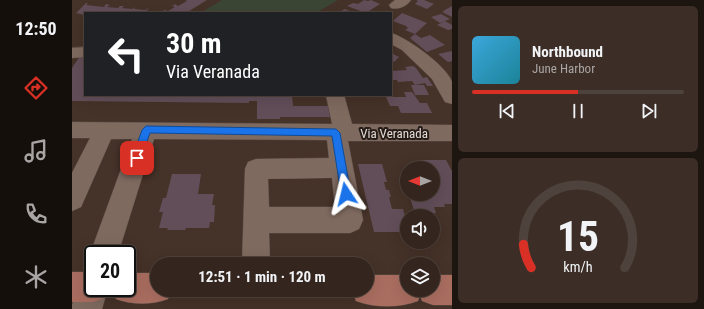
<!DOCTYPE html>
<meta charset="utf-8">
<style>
body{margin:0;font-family:"Roboto Condensed",sans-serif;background:#3c2e27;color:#f1f3f6;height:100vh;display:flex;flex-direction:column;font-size:15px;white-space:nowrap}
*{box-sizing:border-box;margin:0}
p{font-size:13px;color:#a9a5a4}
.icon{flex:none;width:22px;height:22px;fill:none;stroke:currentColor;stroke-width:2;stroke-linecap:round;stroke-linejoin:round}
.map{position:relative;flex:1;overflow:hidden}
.drawer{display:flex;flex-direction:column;gap:6px;padding:6px;background:#1d1510;width:252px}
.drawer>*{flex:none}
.top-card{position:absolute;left:12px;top:12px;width:308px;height:84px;border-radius:0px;box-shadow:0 4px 16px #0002,0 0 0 1px #4e433c;background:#202124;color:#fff;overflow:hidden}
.needle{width:26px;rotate:270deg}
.tools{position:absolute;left:328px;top:161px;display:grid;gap:8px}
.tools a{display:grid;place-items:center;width:40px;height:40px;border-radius:50%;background:#34261e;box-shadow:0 4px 16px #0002,0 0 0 1px #4e433c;font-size:20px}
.speed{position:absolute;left:12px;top:245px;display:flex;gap:8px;font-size:20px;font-weight:700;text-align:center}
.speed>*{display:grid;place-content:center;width:52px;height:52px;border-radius:50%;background:#34261e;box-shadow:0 4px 16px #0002,0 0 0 1px #4e433c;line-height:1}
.speed .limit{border:2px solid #111;border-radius:6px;background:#fff;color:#111}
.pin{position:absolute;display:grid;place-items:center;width:34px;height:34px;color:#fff;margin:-17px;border-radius:8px;box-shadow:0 2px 6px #0006}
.me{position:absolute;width:44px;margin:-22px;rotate:350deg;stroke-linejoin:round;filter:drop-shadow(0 0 3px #0008)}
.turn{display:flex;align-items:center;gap:14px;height:84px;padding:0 16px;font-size:18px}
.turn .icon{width:52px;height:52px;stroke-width:2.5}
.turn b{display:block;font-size:28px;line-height:34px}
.drawer .card{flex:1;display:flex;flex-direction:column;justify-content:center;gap:6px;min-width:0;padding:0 14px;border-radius:6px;background:#3c2e27}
.drawer .dial{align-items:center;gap:0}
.dial svg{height:104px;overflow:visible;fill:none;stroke:#4e433c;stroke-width:7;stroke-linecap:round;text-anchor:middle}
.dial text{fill:#f1f3f6;stroke:none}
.song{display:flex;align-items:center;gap:12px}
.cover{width:48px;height:48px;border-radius:6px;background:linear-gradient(135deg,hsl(200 70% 55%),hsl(190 70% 35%))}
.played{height:4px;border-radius:2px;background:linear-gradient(90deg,#d93025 50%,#4e433c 50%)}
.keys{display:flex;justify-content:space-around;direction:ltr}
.trip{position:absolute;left:78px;top:257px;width:224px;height:40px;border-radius:20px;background:#34261e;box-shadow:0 4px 16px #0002,0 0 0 1px #4e433c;font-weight:700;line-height:40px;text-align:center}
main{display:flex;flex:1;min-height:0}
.menu{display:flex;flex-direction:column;width:72px;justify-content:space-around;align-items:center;background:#150f0c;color:#a9a5a4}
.menu .icon{width:28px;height:28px}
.menu .selected{color:#d93025}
.menu b{font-size:18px;color:#f1f3f6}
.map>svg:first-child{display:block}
.green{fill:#3b4734}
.building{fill:#624e59}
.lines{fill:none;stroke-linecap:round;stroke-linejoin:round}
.minor-casing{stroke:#5e4f47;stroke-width:1}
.major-casing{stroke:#5e4f47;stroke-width:1}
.minor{fill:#7f6a5f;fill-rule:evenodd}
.major{fill:#aa6e60;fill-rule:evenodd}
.route{fill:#1a73e8;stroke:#114b97}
.labels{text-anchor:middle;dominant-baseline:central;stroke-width:4;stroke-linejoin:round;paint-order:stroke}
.street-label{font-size:13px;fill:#e5d9d3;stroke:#251c18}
</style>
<main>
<nav class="menu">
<b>12:50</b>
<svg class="icon selected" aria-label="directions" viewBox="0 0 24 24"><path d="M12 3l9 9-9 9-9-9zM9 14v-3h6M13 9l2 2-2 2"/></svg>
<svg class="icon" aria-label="music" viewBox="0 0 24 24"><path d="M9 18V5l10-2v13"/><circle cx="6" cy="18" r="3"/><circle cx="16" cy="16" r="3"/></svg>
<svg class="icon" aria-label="phone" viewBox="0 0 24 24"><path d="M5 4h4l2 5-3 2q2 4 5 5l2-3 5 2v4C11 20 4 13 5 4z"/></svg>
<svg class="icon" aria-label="climate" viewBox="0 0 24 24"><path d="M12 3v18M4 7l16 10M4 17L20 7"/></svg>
</nav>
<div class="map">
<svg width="380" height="309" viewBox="0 0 380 309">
<rect width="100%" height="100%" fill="#453228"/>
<!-- green -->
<path class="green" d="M150,0H266L244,13H128Z"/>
<!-- building -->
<path class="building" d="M113,0H135L114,13H94L90,11L93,10L96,11L103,7L100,6L103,4L106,6L115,1Z
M292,0L296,1L299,0L308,4L294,13L275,6L281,3L286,4Z
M344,0H352L362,4L355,9L343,4L346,1Z
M14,3H16L14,5L32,7L34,4L38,5L35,7L46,8L48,6H52L50,8L60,9L64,7L62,9L73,10L77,8L73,13H13V15L4,13Z
M380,6V17L370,12H372L371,11Z
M273,9L283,13H265Z
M330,13L355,23L343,34L333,30L336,28L334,26L321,21Z
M369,14L378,19L368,23L359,17Z
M373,21L380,25V29L376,30L365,25Z
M343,34L349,38L358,35L373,45L355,52L338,38Z
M380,51V61L376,62L366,54Z
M319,53L327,57L322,62L319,60Z
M8,56H13V95H220L221,106H256L258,117H208V119H185V101H177V103L0,101V68Z
M341,66L344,68L351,78L355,77L361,86H355L353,83L343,85L340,81L326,82L325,80H321L319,77V71L335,70L333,67Z
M339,85H352L357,95H343Z
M332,92H340L348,103H355L360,113H329L326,106H318L314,97H334Z
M348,160H374L380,171V204H372L373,207H362L364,213H343L337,195H356L361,194V192H366L361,180V168H351Z
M286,164H310L315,182H312L314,190H317L319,197H317L320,209H331L335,223V232H302Z
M100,174H129L126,194H142L140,205H143L142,222H138L137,228H114L113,230H95L96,228H87L91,212H87L91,198H94Z"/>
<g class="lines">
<!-- minor casing -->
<g class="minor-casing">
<path id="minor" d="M323,0H339C335,6 327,10 319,8L317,5Z
M319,33C334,37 375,66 380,82C380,88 380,97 380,104L373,102L360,79L330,50L319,44Z
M13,47V57L0,58V48Z
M254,95H272L280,124L380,125V141H276L291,220L287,229L278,233H197L198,264H170L173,169L176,162L184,159L257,158L255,140L82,139L46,254H21V261L18,254L60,139H39L9,207L0,211V173L18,138H0V122L260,124ZM260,178L263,207H197L196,179Z
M21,272V288H36L30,309H0V305L10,276Z"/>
</g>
<!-- major casing -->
<g class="major-casing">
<path id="major" d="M0,272H21V288H35L32,298L21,302H0Z
M55,273H85V290H99L96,299C80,305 60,305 44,299L40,288H55Z
M295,275H335V290H361V275H380V305H361L350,301L348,295L346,301C328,308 302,308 284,301L280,290H295Z"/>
</g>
<!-- minor -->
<use href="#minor" class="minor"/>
<!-- major -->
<use href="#major" class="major"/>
</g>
<!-- route -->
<path class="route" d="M74,126L264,129L268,133L279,194L278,197L274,199L270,197L269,194L260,136L78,133L69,158L68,161H61L60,158L70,130Z"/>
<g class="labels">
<!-- street labels -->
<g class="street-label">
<text x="322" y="133">Via Veranada</text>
</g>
</g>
</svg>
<div class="tools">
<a><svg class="needle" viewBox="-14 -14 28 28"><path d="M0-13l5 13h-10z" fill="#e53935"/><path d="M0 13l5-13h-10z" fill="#a9a5a4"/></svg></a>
<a><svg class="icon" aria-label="sound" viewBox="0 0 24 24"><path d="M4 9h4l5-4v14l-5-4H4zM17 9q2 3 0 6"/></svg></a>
<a><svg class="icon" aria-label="layers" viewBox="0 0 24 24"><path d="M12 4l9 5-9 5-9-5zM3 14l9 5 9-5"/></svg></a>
</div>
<div class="speed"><div class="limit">20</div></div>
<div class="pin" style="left:65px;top:158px;background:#d93025"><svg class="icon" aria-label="arrive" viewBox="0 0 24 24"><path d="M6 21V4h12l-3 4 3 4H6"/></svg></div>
<svg class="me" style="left:274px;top:194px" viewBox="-20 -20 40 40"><path d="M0-17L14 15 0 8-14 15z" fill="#1a73e8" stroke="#fff" stroke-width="4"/></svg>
<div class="trip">12:51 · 1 min · 120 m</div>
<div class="top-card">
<div class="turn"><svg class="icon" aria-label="left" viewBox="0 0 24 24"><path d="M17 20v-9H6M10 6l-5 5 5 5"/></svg><div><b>30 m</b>Via Veranada</div></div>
</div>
</div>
<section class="drawer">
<div class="card">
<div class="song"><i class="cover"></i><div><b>Northbound</b><p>June Harbor</p></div></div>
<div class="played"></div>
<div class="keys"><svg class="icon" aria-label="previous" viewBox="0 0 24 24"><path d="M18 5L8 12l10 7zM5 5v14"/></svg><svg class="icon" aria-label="pause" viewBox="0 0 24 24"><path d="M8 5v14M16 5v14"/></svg><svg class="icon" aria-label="next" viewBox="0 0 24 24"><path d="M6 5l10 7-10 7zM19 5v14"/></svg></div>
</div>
<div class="card dial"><svg viewBox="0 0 100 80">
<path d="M14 69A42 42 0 1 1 86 69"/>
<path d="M14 69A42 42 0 0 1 8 51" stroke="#d93025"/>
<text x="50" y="56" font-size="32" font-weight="700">15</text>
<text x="50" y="72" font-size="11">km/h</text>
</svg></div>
</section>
</main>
